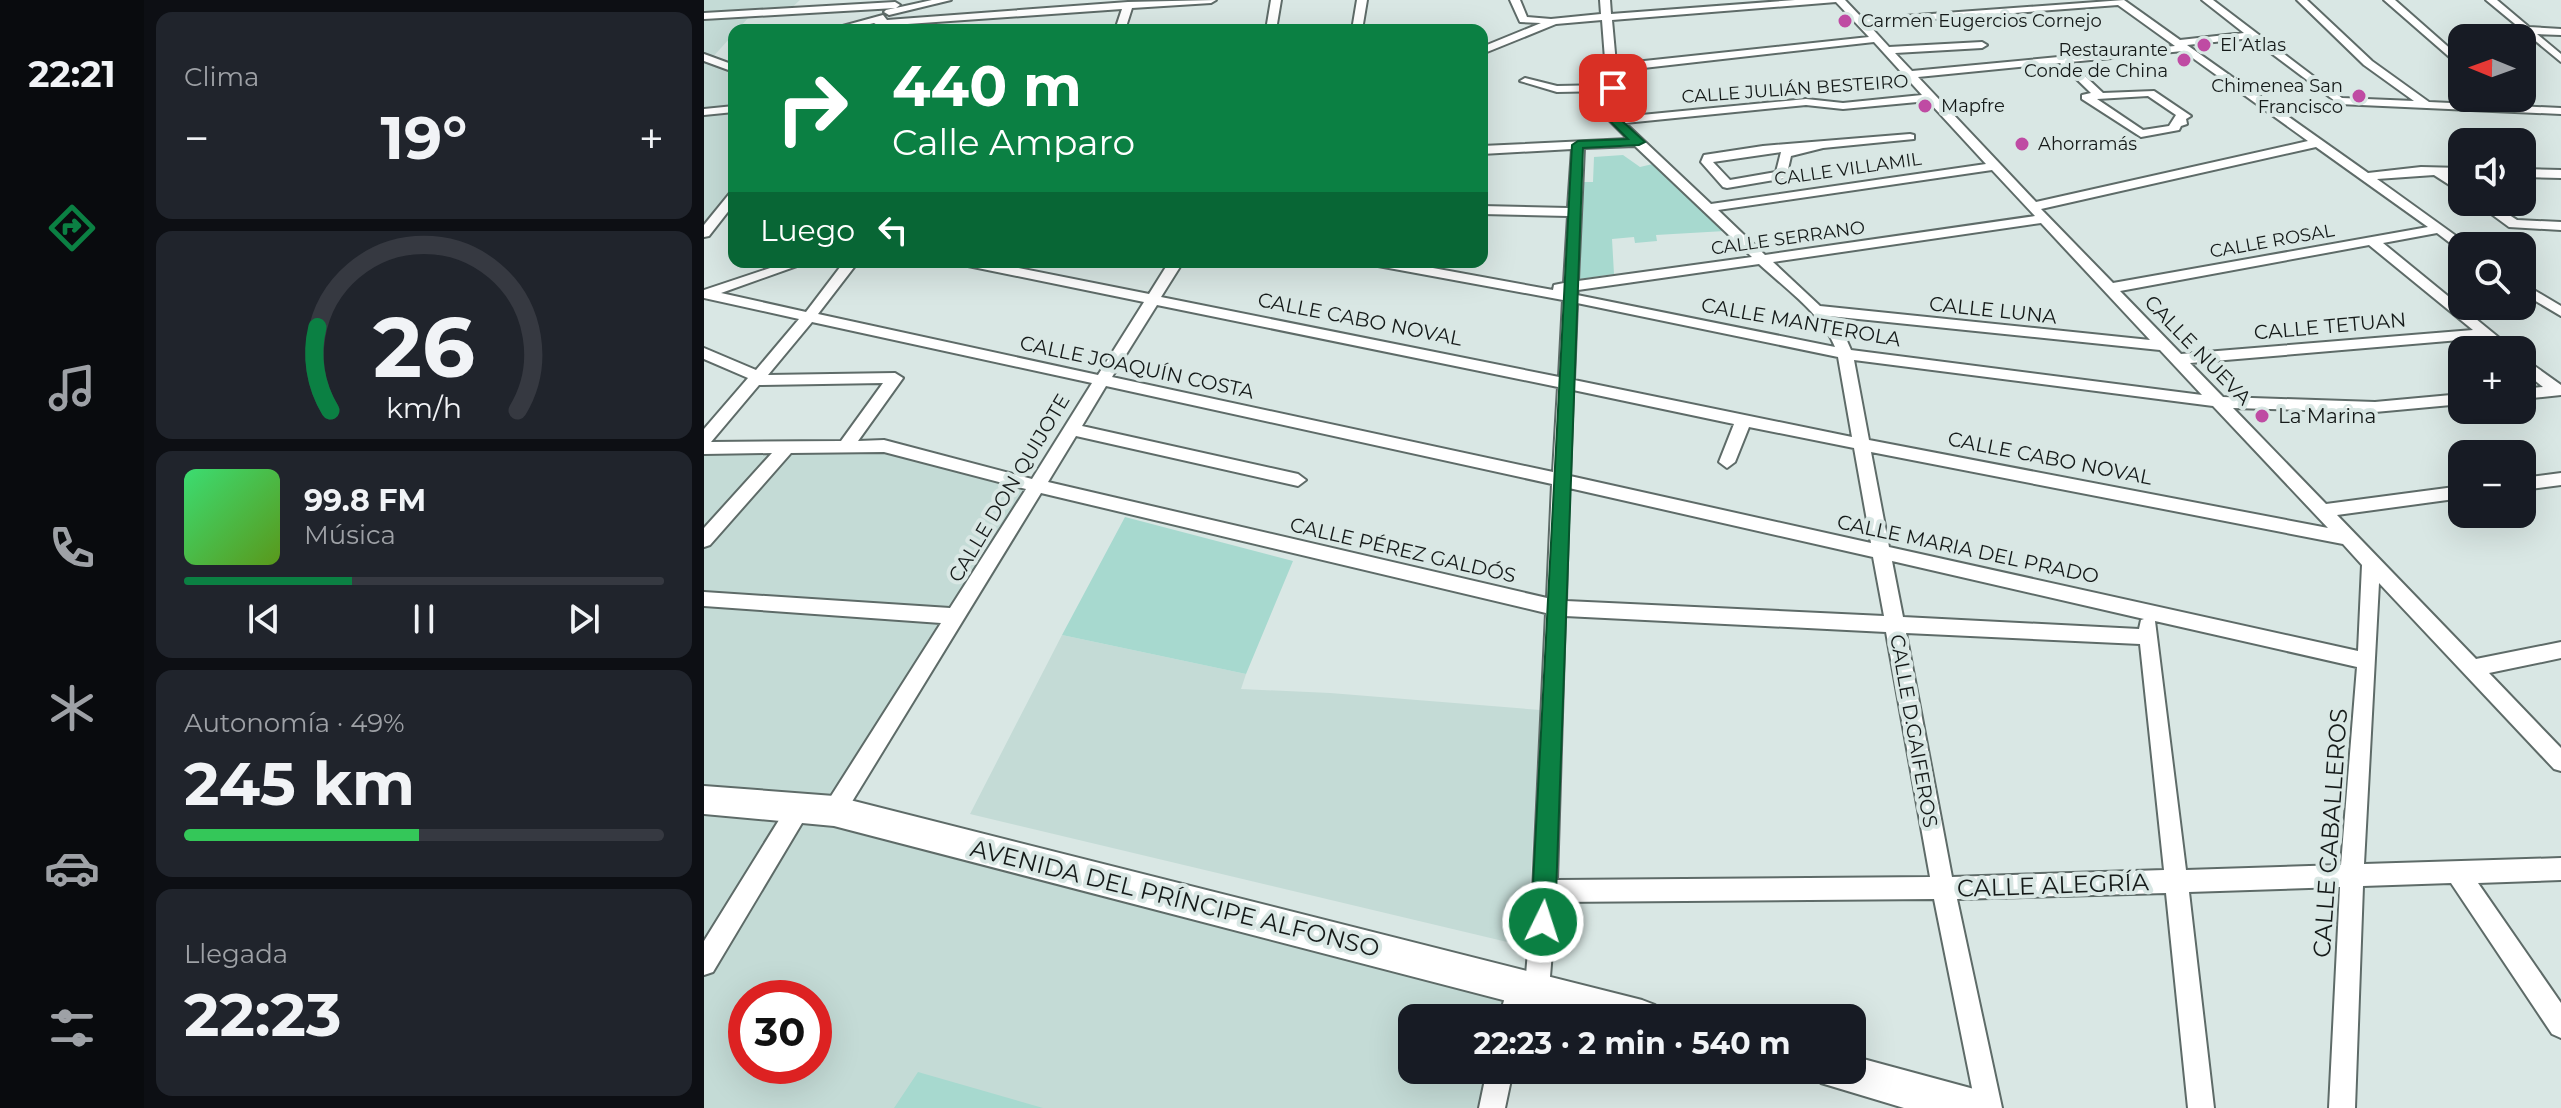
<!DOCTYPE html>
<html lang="es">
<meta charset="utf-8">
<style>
body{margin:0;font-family:Montserrat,sans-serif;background:#20242c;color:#f1f3f6;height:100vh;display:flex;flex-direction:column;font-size:30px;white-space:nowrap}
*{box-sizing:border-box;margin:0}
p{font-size:26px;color:#9ea1a6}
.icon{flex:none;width:44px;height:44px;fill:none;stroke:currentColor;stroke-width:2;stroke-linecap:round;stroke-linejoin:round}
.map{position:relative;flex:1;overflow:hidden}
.drawer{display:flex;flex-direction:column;gap:12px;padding:12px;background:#0d0f14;width:560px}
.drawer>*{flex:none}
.hud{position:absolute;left:24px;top:24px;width:760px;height:244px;border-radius:16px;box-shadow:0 8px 32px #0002;background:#0b8043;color:#fff;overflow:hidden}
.needle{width:52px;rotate:271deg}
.buttons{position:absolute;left:1744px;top:24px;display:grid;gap:16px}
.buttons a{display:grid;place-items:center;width:88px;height:88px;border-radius:16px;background:#171b24;box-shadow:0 8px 32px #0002;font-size:40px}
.speed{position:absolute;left:24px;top:980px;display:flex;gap:16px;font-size:40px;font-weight:700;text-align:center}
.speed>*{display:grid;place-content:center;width:104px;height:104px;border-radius:50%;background:#171b24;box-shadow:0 8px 32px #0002;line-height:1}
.speed .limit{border:12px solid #d22;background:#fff;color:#111}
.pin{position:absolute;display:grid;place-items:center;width:68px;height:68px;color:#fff;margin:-34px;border-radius:16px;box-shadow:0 4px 12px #0006}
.me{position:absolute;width:88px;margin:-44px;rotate:4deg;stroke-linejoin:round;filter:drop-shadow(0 0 6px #0008)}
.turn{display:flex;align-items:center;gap:28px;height:168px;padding:0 32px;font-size:36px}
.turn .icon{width:104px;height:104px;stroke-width:2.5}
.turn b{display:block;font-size:56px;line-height:68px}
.then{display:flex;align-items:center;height:76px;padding:0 32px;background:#0003;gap:16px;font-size:30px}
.big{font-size:60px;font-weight:700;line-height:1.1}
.drawer .card{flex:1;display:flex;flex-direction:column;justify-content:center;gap:12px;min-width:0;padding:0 28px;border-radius:16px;background:#20242c}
.drawer .dial{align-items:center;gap:0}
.dial svg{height:208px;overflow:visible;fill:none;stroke:#363941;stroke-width:7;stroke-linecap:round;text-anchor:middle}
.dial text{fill:#f1f3f6;stroke:none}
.song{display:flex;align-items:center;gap:24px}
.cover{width:96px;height:96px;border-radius:12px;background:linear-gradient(135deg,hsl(140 70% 55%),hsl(90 70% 35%))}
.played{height:8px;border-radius:4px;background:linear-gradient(90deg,#0b8043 35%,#363941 35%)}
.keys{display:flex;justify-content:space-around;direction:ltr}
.heat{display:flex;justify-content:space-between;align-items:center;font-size:44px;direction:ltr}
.charge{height:12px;border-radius:6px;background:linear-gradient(90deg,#34c759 49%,#363941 0)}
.trip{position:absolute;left:694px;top:1004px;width:468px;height:80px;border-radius:16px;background:#171b24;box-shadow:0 8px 32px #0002;font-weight:700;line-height:80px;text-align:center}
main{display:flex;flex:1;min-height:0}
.dock{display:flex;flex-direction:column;width:144px;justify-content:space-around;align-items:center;background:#090b0e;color:#9ea1a6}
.dock .icon{width:56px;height:56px}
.dock .selected{color:#0b8043}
.dock b{font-size:36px;color:#f1f3f6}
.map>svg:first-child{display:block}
.built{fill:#c4dbd6;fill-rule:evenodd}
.green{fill:#a7d9cf}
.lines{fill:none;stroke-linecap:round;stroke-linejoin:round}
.street-casing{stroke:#5e6b68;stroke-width:4}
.secondary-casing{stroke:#5e6b68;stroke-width:4}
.street{fill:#fff;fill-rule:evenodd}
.secondary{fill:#fff;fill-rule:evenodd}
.route{fill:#0b8043;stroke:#07532c;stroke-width:2}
.poi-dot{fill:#bf4ba3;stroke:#d9e7e4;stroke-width:3}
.labels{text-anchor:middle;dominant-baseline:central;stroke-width:8;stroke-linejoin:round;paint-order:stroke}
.far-poi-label{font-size:18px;fill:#151a19;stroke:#d9e7e4;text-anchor:start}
.far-street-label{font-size:18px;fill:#151a19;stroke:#d9e7e4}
.street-label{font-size:20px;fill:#151a19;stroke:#d9e7e4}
.poi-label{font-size:20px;fill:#151a19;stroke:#d9e7e4;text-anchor:start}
.near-street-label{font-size:24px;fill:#151a19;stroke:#d9e7e4}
</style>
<main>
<nav class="dock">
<b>22:21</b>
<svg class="icon selected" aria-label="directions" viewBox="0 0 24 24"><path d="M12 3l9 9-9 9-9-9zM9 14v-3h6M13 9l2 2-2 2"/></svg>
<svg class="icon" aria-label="music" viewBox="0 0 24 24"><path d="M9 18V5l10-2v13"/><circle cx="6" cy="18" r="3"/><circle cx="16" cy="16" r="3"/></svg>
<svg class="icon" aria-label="phone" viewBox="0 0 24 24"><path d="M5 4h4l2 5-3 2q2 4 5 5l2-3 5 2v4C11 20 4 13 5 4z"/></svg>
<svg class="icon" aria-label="climate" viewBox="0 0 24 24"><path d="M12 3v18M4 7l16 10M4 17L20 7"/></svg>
<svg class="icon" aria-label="car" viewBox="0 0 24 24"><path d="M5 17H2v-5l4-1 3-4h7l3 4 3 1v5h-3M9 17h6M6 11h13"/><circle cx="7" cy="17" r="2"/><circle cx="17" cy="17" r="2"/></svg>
<svg class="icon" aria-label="filters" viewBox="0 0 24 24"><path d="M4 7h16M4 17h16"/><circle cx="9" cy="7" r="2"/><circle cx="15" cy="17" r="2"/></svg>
</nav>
<section class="drawer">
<div class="card"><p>Clima</p>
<div class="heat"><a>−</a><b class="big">19°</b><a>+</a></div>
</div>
<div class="card dial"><svg viewBox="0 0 100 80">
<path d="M14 69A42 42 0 1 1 86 69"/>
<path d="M14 69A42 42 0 0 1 9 37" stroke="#0b8043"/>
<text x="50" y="56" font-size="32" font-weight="700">26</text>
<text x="50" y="72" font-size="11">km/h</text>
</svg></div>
<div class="card">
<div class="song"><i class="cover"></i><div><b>99.8 FM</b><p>Música</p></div></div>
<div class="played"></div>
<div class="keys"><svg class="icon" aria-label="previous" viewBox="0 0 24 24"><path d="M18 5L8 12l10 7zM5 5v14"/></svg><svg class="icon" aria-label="pause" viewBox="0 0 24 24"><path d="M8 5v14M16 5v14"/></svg><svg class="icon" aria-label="next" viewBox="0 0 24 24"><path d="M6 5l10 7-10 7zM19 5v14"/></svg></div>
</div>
<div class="card"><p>Autonomía · 49%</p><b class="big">245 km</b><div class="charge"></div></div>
<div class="card"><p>Llegada</p><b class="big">22:23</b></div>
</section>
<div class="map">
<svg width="1857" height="1108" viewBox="0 0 1857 1108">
<rect width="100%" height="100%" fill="#d9e7e4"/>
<!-- built -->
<path class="built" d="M0,0H96L83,12L45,17L7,59L30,69V196L0,233Z
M180,446L333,486L131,810L805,985L798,1018H708V1070H787L778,1108H0V450ZM42,998H110V1066H42Z
M358,635L542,674L537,689L626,693L836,710L826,890L820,946L266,814Z"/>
<!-- green -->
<path class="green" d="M919,155L936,167L953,163L1021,231L952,235L953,241L931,243L930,237L908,239L910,274L876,279L879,182H889L890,157Z
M421,517L589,561L542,674L358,635Z
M214,1072L339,1108H190Z"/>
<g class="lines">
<!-- street casing -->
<g class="street-casing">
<path id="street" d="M228,0H247L185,15L180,12L182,10L191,8L0,19V13L191,2L196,5L192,8Z
M512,0L507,3L428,8L421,30H411L418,9L175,26L170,23L141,30H124L179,15L183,20L424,2Z
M567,0H577L572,30H562Z
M653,0H663L658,30H648Z
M806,0H816L823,17L847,19L897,14L896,0H906L907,14L1091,0H1141L1159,19L1420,0L1476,40L1540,33L1498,0H1509L1638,98L1710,101L1660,65L1593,0H1603L1668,61L1725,102L1857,108V114L1635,104L1547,38L1483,45L1664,173L1717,167L1758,168V176L1746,175L1758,183V193L1730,175L1673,179L1766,246L1754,249L1733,233L1679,243L1810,350H1794L1779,338L1486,363L1519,397L1671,402L1758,394V404L1671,412L1529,408L1622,504L1758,486V498L1633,515L1772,659L1857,642V658L1785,673L1857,748V771L1850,769L1675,583L1660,864L1857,858V880L1774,883L1857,1003V1038L1848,1034L1747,883L1659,886L1651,1108H1625L1636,887L1485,892L1510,1108H1484L1462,893L1253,899L1298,1108H1272L1230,899L852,902L845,989L842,998L833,1001L825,998L821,1018H795L807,976L816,973L822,975L829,891L842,613L337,493L138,818L130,821L122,818L119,811L122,804L237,623L0,606V592L246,608L322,489L180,452L87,453L6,545L0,547V528L68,453L0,454V429L44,378L0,359V348L52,370L95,319L0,298V290L84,262H104L17,293L102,312L140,262H154L114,314L394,375L440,302L264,266L257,262H284L445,294L465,262H479L457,297L855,377L859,300L674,266L667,262H696L849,290L850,285L860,283L864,216L778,214V206L864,208L868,149L778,154V146L924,139L906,121L904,91L853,92L816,81L821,78L853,86L903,85L898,20L852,24L778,54V47L837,23L816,22ZM1132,2L1165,37L912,64L908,20ZM1414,5L1471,46L1208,71L1191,53L1278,48L1283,45L1278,42L1185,47L1164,24ZM1170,42L1218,95L1139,103L1102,99L917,117L913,71ZM1479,51L1604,141L1332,202L1214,77L1356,63L1387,93L1378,95V99L1437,137L1475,130L1477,126L1483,124L1482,119L1487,116L1450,91L1399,93L1366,62ZM1444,96L1472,115L1465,126L1439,130L1393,99ZM1224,101L1282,164L1007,204L921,123L1102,105L1139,109ZM931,146L1048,257L874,281L880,148ZM1612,147L1724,227L1409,283L1337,209ZM1288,170L1331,216L1061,255L1014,210ZM1337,223L1446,340L1116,306L1069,262ZM1665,245L1769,330L1477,354L1416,291ZM1055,264C1081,288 1118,314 1131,347L873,295L874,290ZM873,303L1134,357L1148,437L870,380ZM453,305L854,387L849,472L408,377ZM1125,316L1456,350L1498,395L1147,350L1140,334ZM108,322L388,383L328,479L180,440L154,441L199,378L191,373L64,375ZM1150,360L1509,406L1624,528L1165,440ZM179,383L137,441L7,442L55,385ZM402,386L848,484L843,598L344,482L372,436L594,486L602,480L594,474L378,426ZM869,390L1030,424L1015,462L1023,468L1031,462L1045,427L1150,448L1167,543L866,476ZM1167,452L1639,544L1658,565L1654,651L1185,547ZM865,488L1169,557L1180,616L862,601ZM1188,561L1440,619L1437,620L1435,629L1199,617ZM861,616L1182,632L1226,877L853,880ZM1451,621L1653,667L1637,865L1482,870ZM1202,633L1436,644L1460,870L1248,877Z
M1680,0H1691L1758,59V68Z
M1782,0H1793L1825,27L1857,29V35L1833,34L1857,54V62Z
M0,54L30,65V72L0,61Z
M30,106V112L0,115V109Z
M1206,134L1210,135V139L1119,148L1087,156L1082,178L1023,188L1019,187L997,162L1000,155L1059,146ZM1077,152L1072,172L1026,180L1009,162Z
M1818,169L1857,170V178L1818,177Z
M30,192V204L5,236L0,237V225L26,193Z
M1771,202H1785L1813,220L1857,222V230L1805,227Z
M1818,283L1857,306V316L1818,293Z
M1818,357L1857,385V395L1818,399V389L1839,387L1818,370Z
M1857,473V485L1818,490V478Z
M96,796L104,799L107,806L104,813L9,972L0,975V941L88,799Z
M783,1070H809L801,1108H775Z"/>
</g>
<!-- secondary casing -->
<g class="secondary-casing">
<path id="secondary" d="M0,786L130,796L938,1000L951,1005L956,1018H868L130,826L0,814Z
M1148,1056L1270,1089L1284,1094L1289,1108H1200L1117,1083L1111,1070H1148Z"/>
</g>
<!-- street -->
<use href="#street" class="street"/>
<!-- secondary -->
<use href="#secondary" class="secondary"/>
</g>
<!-- route -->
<path class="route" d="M909,85L914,88L917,120L941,142L935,145L879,148L851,922L847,931L839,934L830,931L827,922L868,145L874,141L924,139L906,121L904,88Z"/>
<!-- markers -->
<g class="poi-dot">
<circle cx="1141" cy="21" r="8"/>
<circle cx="1500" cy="45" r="8"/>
<circle cx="1480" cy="60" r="8"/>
<circle cx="1655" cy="96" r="8"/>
<circle cx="1221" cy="106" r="8"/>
<circle cx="1318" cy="144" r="8"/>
<circle cx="1558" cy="416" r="8"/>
</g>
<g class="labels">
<!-- far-poi labels -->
<g class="far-poi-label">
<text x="1157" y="21">Carmen Eugercios Cornejo</text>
<text x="1516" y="45">El Atlas</text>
<text x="1464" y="50" text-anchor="end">Restaurante<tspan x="1464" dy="21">Conde de China</tspan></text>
<text x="1639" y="86" text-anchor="end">Chimenea San<tspan x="1639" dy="21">Francisco</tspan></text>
<text x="1237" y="106">Mapfre</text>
<text x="1334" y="144">Ahorramás</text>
</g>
<!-- far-street labels -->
<g class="far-street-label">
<text transform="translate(1091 89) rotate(-4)">CALLE JULIÁN BESTEIRO</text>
<text transform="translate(1144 169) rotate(-8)">CALLE VILLAMIL</text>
<text transform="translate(1084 238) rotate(-8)">CALLE SERRANO</text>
<text transform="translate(1568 241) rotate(-10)">CALLE ROSAL</text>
</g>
<!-- street labels -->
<g class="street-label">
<text transform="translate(1289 310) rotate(6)">CALLE LUNA</text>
<text transform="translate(656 319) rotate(11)">CALLE CABO NOVAL</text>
<text transform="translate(1097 322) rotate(10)">CALLE MANTEROLA</text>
<text transform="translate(1626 326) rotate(-5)">CALLE TETUAN</text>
<text transform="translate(1494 350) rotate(46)">CALLE NUEVA</text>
<text transform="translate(433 367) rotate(12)">CALLE JOAQUÍN COSTA</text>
<text transform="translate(1346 458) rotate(11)">CALLE CABO NOVAL</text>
<text transform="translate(305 488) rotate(-59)">CALLE DON QUIJOTE</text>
<text transform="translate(1264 549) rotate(12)">CALLE MARIA DEL PRADO</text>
<text transform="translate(699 550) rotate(13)">CALLE PÉREZ GALDÓS</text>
<text transform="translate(1210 731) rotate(80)">CALLE D.GAIFEROS</text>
</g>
<!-- poi labels -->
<g class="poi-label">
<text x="1574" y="416">La Marina</text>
</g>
<!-- near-street labels -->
<g class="near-street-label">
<text transform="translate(1626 833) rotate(-86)">CALLE CABALLEROS</text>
<text transform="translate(1349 885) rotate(-2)">CALLE ALEGRÍA</text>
<text transform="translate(471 898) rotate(14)">AVENIDA DEL PRÍNCIPE ALFONSO</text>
</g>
</g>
</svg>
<div class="buttons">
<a><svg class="needle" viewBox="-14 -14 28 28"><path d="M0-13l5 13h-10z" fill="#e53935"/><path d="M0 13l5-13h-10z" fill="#9ea1a6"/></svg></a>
<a><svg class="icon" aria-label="sound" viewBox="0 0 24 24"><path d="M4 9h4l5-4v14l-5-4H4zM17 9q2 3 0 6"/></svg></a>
<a><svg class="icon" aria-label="search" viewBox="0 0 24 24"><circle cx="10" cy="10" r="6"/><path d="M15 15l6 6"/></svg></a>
<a>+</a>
<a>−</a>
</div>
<div class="speed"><div class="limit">30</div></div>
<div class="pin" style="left:909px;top:88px;background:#d93025"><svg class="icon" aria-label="arrive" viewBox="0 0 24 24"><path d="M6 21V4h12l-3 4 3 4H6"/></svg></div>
<svg class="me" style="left:839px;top:922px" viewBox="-20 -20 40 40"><circle r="17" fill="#0b8043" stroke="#fff" stroke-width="3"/><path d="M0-11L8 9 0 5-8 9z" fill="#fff"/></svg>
<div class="trip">22:23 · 2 min · 540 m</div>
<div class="hud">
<div class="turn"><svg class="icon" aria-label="right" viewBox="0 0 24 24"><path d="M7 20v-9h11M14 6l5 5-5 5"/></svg><div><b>440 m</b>Calle Amparo</div></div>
<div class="then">Luego<svg class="icon" aria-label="left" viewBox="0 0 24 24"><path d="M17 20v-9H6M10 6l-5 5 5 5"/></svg></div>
</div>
</div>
</main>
